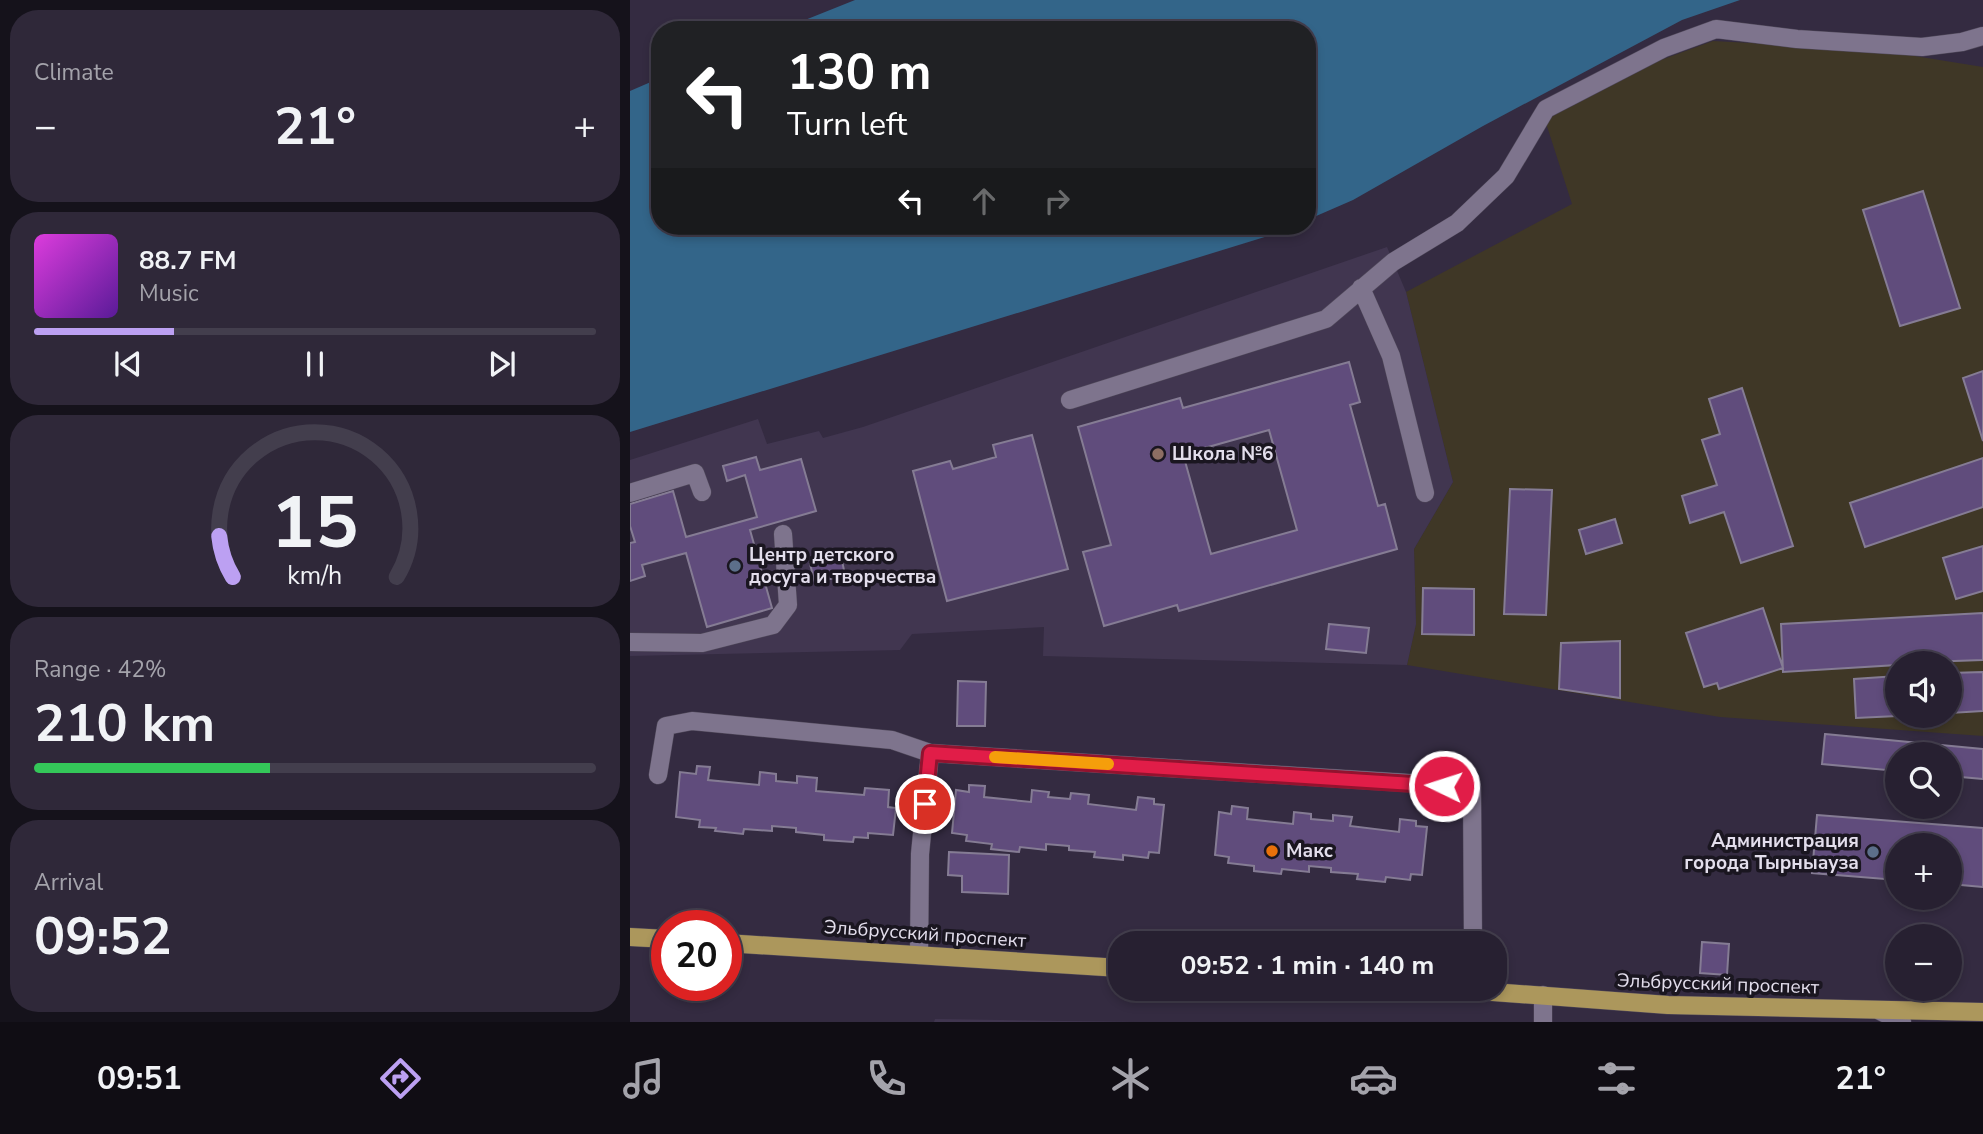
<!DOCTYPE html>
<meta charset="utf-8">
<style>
body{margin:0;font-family:"Nunito Sans",sans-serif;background:#2f2839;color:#f1f3f6;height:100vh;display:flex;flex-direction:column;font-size:26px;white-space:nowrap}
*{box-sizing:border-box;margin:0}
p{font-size:23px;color:#a4a3ab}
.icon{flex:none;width:38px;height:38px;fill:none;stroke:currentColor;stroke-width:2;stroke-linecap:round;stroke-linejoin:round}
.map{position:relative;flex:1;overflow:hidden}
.panel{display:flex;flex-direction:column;gap:10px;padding:10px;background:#15121b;width:630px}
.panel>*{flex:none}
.guide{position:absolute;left:21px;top:21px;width:665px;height:214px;border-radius:28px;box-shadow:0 4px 10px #0003,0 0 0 2px #433e4d;background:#202124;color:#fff;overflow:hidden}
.buttons{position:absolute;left:1255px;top:651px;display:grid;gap:14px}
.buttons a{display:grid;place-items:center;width:77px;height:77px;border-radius:50%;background:#272031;box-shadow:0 4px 10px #0003,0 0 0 2px #433e4d;font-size:35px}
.speed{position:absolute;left:21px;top:910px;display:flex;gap:14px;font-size:35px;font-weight:700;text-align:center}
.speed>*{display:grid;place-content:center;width:91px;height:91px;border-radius:50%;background:#272031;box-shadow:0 4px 10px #0003,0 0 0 2px #433e4d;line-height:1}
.speed .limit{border:10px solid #d22;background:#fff;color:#111}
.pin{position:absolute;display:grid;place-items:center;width:60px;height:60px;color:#fff;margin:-30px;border:4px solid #fff;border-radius:50%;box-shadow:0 2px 7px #0007}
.me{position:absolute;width:77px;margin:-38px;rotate:274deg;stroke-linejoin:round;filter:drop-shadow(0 0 5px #0008)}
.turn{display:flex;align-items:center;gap:24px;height:147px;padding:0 21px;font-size:32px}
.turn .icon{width:91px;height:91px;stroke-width:2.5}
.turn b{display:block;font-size:49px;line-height:60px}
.lanes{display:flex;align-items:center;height:66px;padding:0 21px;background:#0003;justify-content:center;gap:35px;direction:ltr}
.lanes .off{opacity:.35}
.big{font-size:52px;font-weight:700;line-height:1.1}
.panel .card{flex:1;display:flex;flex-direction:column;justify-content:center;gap:10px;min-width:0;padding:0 24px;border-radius:28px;background:#2f2839}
.panel .dial{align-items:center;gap:0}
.dial svg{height:182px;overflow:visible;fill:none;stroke:#433e4d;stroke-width:7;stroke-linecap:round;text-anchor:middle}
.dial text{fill:#f1f3f6;stroke:none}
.song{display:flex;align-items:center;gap:21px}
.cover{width:84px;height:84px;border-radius:10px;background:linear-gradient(135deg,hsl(300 70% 55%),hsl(270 70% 35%))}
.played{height:7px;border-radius:4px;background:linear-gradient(90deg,#bca0f2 25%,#433e4d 25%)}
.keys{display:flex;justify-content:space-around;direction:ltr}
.heat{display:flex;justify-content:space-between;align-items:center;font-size:38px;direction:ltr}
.charge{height:10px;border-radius:5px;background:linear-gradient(90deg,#34c759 42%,#433e4d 0)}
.trip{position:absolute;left:478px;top:931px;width:399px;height:70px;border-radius:28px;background:#272031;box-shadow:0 4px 10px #0003,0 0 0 2px #433e4d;font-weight:700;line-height:70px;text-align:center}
.tab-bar{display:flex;height:112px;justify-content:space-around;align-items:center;background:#100d14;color:#a4a3ab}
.tab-bar .icon{width:49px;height:49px}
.tab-bar .selected{color:#bca0f2}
.tab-bar b{font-size:32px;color:#f1f3f6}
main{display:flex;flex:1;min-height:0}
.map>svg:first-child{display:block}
.industrial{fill:#3f3726;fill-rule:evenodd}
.built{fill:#413650}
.water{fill:#336589}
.building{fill:#604c7c;stroke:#857c94;stroke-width:2;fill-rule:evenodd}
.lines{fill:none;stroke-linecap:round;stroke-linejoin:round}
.minor-casing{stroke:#50495a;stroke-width:19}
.major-casing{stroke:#50495a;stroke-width:19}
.minor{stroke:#7e748d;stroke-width:18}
.major{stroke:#ac975c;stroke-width:18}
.route-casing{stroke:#92132f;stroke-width:18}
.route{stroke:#e11d48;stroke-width:12}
.slow{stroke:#f59e0b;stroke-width:12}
.education-dot{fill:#8d6e63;stroke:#1a1620;stroke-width:2.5}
.service-dot{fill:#5c6f8a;stroke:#1a1620;stroke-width:2.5}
.food-dot{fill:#e8710a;stroke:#1a1620;stroke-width:2.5}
.labels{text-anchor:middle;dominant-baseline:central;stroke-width:7;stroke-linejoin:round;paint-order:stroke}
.poi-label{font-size:19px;font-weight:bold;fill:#e3deec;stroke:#1a1620;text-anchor:start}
.street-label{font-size:19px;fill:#e3deec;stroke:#1a1620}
</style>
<main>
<section class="panel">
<div class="card"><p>Climate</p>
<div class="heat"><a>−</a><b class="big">21°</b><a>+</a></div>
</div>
<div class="card">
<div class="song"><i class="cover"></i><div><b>88.7 FM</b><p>Music</p></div></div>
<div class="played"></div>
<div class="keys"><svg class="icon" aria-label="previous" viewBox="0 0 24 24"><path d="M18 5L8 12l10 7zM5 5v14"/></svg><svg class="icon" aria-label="pause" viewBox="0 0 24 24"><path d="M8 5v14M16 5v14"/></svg><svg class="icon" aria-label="next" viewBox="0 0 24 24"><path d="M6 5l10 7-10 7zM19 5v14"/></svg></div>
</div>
<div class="card dial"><svg viewBox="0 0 100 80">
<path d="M14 69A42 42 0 1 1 86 69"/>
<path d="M14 69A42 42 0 0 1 8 51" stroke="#bca0f2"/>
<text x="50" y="56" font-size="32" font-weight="700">15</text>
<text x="50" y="72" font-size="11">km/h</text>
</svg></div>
<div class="card"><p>Range · 42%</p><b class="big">210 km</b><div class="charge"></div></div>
<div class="card"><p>Arrival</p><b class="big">09:52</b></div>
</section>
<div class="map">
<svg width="1353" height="1022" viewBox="0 0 1353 1022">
<rect width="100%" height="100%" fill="#342b41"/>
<!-- industrial -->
<path class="industrial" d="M1083,41L1241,49L1353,67V736L1090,717L777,665L786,624L784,549L823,482L776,292L942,204L915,120L1031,60ZM1267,663H1320V716H1267Z"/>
<!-- built -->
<path class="built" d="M757,247L776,292L823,482L784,549L786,624L777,665L413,656L414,627L282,634L270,650L0,656V460L128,419L137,444L189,431L193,438L233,427Z
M305,1019L505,1022H304Z"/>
<!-- water -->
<path class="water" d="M225,0H1110L1052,20L853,126L723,200L677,220V30H150Z
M30,78V226H665L648,233L0,432V91Z"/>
<!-- building -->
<path class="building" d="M1293,191L1330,308L1270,326L1233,210Z
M719,362L730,402L720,405L748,506L755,504L767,549L549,611L547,605L474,626L453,552L481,545L448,427L550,398L553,408ZM639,430L667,530L581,554L553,454Z
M1353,371V441L1333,378Z
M1112,388L1163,546L1111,563L1094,512L1060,523L1052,496L1087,485L1072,440L1090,434L1079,399Z
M402,435L438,569L317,601L283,471L320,461L323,469L366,457L363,445Z
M126,457L130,470L171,459L186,511L120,530L142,608L77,627L56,553L12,565L15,576L0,581V543L5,542L0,526V504L43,491L56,537L127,517L115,475L97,481L93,466Z
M1353,458V507L1235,547L1220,503Z
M880,489L922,490L916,615L874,614Z
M985,519L992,543L956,554L949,530Z
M1353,546V591L1326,599L1313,558Z
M211,556L215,575L185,583L180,564Z
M793,588L844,589V635L792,634Z
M1133,608L1153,668L1089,689L1087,683L1074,687L1056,633Z
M1353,613V660L1267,663V665L1153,672L1151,624Z
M699,624L739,628L736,653L696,649Z
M990,641V698L929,689L931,643Z
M1353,672V711L1320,713V673Z
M1267,676V716L1226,718L1224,679Z
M328,681L356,682L355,726H327Z
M1195,734L1353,749V779L1320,776V754H1267V771L1192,764Z
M67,766L80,767L78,780L129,785L130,772L146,774V781L167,783V776L187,778L186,791L234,795L235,788L259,790L258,807L266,808L263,835L238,833V838L224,837L223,842L194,840V835L166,832V828L142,826V831L114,829L113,834L85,831L86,828L69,827L70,820L46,817L50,772L66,774Z
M339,785L355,786L354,797L401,802L402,790L419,792L418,797L440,799L441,793L459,795L458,804L506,810L508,797L524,799V804L534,805L529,853L519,852L518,858L493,855V860L464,857L465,852L439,850V846L416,844V850L390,847L389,852L361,849L362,844L336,841L337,835L322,833L326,790L339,792Z
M602,806L618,808L617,819L663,824L664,812L681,814V819L703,821V815L722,817L720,826L769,832L770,819L786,821V826L797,827L792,875L781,874L780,880L756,877L755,882L727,879L728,874L701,872V868L679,866V872L652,869L651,874L624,871V866L598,863L599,857L585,855L589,812L601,814Z
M1187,815L1353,828V887L1320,884V845H1267V880L1182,873Z
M319,852L379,855L378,894L332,892V876L318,875Z
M1072,942L1099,944L1097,975L1070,973Z"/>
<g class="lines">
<!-- minor casing -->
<g class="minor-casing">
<path id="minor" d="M731,288L761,356L795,493
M440,400L696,319L763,262L827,223L876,176L916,109L1034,48L1086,29L1167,39L1292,47L1332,42L1353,36
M0,493L65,473L72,492
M0,642L72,643L143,625L158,605L153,534
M28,775L36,726L62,721L262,740L300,753
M289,955L290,854L300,753L842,787L843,943
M913,995V1022
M1250,1011L1272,1022"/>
</g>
<!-- major casing -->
<g class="major-casing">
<path id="major" d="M0,937L37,939
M96,943L490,968
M822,989L1038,1005L1353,1012"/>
</g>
<!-- minor -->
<use href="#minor" class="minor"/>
<!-- major -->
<use href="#major" class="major"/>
</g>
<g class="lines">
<!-- route casing -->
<g class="route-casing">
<path id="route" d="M295,804L300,753L814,786"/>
</g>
<!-- route -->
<use href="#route" class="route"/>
<!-- slow -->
<path class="slow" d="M365,757L478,764"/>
</g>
<!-- markers -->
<circle class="education-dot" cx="528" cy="454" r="7"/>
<g class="service-dot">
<circle cx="105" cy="566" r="7"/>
<circle cx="1243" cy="852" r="7"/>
</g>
<circle class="food-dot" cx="642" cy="851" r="7"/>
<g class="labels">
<!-- poi labels -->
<g class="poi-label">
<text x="542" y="454">Школа №6</text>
<text x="119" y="555">Центр детского<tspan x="119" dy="22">досуга и творчества</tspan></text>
<text x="1229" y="841" text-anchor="end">Администрация<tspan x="1229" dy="22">города Тырныауза</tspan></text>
<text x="656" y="851">Макс</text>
</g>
<!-- street labels -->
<g class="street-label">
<text transform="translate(295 934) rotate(4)">Эльбрусский проспект</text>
<text transform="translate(1088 984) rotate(2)">Эльбрусский проспект</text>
</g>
</g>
</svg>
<div class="buttons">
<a><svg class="icon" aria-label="sound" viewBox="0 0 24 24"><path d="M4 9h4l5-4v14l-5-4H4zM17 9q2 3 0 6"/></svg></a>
<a><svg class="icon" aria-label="search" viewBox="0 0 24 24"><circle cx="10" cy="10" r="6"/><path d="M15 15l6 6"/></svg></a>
<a>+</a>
<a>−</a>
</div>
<div class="speed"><div class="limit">20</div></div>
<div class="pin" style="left:295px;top:804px;background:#d93025"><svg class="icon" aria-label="arrive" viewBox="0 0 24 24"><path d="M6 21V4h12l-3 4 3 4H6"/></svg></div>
<svg class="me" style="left:814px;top:786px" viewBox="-20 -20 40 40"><circle r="17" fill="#e11d48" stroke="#fff" stroke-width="3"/><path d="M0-11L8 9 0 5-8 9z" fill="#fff"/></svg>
<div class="trip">09:52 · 1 min · 140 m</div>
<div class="guide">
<div class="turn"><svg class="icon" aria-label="left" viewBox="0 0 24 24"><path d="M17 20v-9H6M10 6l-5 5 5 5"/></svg><div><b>130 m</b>Turn left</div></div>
<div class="lanes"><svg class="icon" aria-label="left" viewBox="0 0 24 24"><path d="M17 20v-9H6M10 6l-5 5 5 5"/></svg><svg class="icon off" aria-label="ahead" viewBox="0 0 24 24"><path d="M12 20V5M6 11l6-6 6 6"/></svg><svg class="icon off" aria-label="right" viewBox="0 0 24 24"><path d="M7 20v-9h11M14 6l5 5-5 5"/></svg></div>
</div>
</div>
</main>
<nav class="tab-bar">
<b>09:51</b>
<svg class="icon selected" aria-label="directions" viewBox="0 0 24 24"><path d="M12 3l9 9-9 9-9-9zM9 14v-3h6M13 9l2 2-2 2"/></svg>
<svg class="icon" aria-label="music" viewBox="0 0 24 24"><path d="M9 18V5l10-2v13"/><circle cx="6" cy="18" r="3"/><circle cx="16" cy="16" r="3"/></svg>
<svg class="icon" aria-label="phone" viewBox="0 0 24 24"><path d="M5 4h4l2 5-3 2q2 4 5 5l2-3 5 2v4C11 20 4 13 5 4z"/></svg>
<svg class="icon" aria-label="climate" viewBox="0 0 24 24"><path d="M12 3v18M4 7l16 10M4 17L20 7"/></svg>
<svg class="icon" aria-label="car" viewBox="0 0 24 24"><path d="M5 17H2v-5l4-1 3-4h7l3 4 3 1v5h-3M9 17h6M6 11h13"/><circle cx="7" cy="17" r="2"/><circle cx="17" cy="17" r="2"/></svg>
<svg class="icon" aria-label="filters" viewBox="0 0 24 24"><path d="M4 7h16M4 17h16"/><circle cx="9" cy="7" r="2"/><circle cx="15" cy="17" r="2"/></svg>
<b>21°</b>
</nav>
